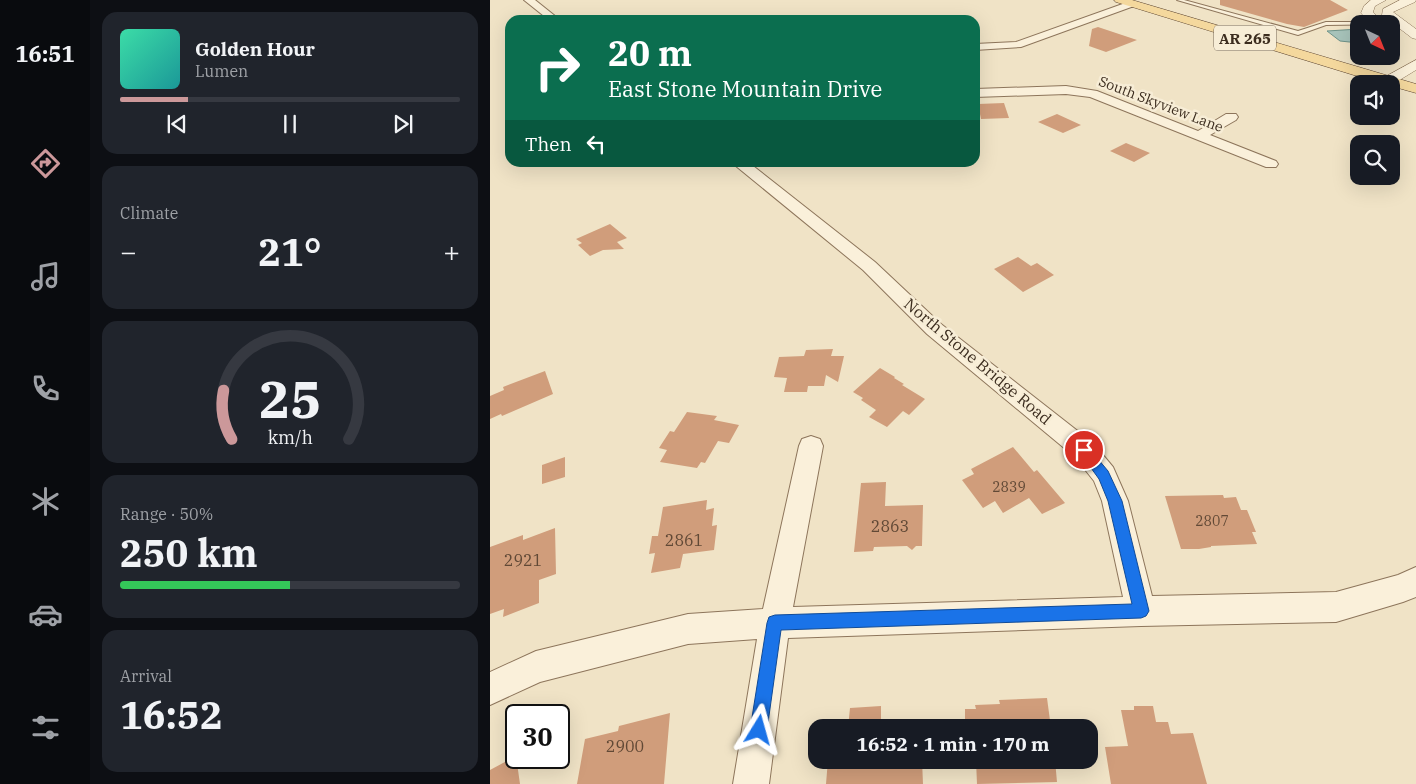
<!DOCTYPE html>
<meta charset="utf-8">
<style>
body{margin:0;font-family:"IBM Plex Serif",serif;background:#20242c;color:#f1f3f6;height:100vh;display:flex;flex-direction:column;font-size:19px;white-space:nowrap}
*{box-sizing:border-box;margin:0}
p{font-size:16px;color:#9ea1a6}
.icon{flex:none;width:28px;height:28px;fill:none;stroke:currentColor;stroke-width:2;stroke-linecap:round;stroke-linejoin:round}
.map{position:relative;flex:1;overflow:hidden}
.drawer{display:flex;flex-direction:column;gap:12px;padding:12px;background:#0d0f14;width:400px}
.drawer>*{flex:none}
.guide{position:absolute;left:15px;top:15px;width:475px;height:152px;border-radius:15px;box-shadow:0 5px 20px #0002;background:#0b6e4f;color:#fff;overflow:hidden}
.needle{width:32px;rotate:137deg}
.controls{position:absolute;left:860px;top:15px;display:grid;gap:10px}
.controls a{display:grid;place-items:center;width:50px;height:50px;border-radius:10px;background:#171b24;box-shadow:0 5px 20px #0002;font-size:25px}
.speed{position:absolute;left:15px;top:704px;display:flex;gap:10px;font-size:25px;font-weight:700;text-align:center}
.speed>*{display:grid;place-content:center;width:65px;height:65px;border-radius:50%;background:#171b24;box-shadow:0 5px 20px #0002;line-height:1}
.speed .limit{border:2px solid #111;border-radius:8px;background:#fff;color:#111}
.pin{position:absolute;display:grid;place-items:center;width:42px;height:42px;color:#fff;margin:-21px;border:2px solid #fff;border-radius:50%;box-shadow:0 1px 5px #0007}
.me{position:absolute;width:55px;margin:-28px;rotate:8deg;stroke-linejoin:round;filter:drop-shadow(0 0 4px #0008)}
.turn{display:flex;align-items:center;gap:18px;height:105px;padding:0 20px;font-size:22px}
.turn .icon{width:65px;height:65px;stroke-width:2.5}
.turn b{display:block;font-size:35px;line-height:42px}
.then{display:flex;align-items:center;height:48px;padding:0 20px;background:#0003;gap:10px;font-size:19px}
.big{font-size:38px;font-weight:700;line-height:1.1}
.drawer .tile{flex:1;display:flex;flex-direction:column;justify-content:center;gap:8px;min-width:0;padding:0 18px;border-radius:15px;background:#20242c}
.drawer .dial{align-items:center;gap:0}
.dial svg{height:130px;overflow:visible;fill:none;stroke:#363941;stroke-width:7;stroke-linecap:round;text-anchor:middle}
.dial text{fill:#f1f3f6;stroke:none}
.song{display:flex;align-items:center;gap:15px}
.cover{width:60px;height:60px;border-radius:8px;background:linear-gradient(135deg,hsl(160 70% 55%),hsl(180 70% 35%))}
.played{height:5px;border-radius:2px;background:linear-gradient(90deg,#cc989a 20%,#363941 20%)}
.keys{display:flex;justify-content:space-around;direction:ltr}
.heat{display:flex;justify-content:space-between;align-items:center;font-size:28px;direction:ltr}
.charge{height:8px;border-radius:4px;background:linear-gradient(90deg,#34c759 50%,#363941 0)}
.trip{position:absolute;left:318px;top:719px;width:290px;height:50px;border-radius:15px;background:#171b24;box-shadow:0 5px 20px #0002;font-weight:700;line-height:50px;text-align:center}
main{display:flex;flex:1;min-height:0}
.dock{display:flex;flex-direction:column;width:90px;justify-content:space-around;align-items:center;background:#090b0e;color:#9ea1a6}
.dock .icon{width:35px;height:35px}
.dock .on{color:#cc989a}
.dock b{font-size:22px;color:#f1f3f6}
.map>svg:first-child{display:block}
.water{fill:#a8c4bb;stroke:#6e9389}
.building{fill:#d09d7b}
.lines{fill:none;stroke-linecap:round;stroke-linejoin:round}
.service-casing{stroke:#8d755b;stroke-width:2}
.minor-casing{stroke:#8d755b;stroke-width:2}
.tertiary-casing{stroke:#8d755b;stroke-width:1}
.primary-casing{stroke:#5b432f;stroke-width:1}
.service{fill:#faf0da;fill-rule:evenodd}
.minor{fill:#faf0da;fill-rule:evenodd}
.tertiary{fill:#faf0da;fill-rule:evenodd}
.primary{fill:#f4d89d;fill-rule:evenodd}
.route{fill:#1a73e8;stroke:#114b97}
.labels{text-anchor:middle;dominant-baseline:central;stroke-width:5;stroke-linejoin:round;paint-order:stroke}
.far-street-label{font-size:14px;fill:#3c2d1f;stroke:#f7edd6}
.number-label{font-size:14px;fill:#614936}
.shield{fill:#f7edd6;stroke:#746756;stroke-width:1}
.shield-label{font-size:15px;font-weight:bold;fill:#3c2d1f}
.street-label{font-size:16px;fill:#3c2d1f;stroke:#f7edd6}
.near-number-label{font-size:16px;fill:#614936}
</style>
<main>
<nav class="dock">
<b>16:51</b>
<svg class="icon on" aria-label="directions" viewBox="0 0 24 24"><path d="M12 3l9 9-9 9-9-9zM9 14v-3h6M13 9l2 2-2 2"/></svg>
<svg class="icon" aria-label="music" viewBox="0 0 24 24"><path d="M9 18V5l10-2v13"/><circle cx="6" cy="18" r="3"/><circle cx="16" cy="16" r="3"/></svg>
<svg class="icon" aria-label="phone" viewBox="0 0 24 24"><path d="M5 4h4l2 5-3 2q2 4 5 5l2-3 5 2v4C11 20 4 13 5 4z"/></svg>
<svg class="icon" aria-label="climate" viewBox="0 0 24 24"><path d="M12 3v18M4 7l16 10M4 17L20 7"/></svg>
<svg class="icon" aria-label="car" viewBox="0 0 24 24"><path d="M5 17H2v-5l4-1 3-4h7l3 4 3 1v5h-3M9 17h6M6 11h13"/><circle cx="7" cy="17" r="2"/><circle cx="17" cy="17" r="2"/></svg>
<svg class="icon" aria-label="filters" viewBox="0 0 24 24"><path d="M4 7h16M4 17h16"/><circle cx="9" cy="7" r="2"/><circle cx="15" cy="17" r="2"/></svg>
</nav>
<section class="drawer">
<div class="tile">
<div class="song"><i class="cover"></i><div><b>Golden Hour</b><p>Lumen</p></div></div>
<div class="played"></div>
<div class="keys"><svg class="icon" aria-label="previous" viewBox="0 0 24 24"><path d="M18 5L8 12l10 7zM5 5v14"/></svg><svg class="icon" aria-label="pause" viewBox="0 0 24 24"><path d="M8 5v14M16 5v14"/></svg><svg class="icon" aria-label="next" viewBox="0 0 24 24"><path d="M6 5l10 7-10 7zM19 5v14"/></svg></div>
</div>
<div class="tile"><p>Climate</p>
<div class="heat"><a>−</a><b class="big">21°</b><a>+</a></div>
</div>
<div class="tile dial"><svg viewBox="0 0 100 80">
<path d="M14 69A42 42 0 1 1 86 69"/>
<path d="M14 69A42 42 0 0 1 9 39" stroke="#cc989a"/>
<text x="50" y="56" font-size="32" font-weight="700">25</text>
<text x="50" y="72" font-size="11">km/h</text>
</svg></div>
<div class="tile"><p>Range · 50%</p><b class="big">250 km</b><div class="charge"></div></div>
<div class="tile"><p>Arrival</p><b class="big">16:52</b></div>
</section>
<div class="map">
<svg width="926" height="784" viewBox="0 0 926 784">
<rect width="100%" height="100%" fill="#f0e3c6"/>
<!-- water -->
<path class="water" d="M869,29V43L850,41L837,31Z"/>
<!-- building -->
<path class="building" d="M730,0H840L858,10L814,27L797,24L730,5Z
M608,27L647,40L616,52L599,46L602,29Z
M514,103L519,118L491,119L488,104Z
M567,114L591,125L573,133L548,122Z
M636,143L660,153L644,162L620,151Z
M120,224L137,238L127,242L134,249L113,250L100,256L88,245L92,243L86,239Z
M528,257L541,266L547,263L564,275L533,292L504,269Z
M343,349L341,356H354L348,382L336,375L334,386H318L317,392H294L297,378L284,377L289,357L314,356L316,350Z
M390,368L405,377L404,378L414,384L412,385L435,399L419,415L413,411L397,427L379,417L386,410L371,400L373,398L363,392Z
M55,371L63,394L19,413L12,416L11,414L0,419V396L14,390L13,387Z
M197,412L227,416L224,420L249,425L239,443L228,441L215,463L211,462L207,468L170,462L177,450L169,448L180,431L184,432Z
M523,447L544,472L547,470L575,503L552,514L539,498L513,513L505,501L493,508L472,480L484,474L481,469Z
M75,457V477L52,484V465Z
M396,482L395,506L433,505L432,546H426L422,550L417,546L384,547L383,551L364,552L371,483Z
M733,495L734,498L746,497L751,510H757L766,532H762L767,544L721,546V547L709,549H691L675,496Z
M217,500L216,510L224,508L222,526L227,525L224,550L193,554L190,568L161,573L165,553L159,554L162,536H168L173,507Z
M65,528L66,574L49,580V603L13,617L14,609L0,614V547L33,535V540Z
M557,698L561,728H475V709H486L485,705L510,704L509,700Z
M391,706V728H358L360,708Z
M644,706H663L666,722H678L681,734L703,733L717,784H621L615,747L638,746L631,710H644Z
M180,713L174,784H87L95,739L128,731L129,726Z
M26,756L30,784H0V770Z
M338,760H432L433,784H336Z
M486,760H565L567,782L487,784Z"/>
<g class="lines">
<!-- service casing -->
<g class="service-casing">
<path id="service" d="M687,0H694L808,31L836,22H906L908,23L906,24L836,25L808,35Z"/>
</g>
<!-- minor casing -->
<g class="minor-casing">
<path id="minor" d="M34,0H45L70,20H59Z
M641,1L646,4L644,6L531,47L485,50V44L526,42Z
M576,86L607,91L708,131L736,114H746L748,117L746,120L720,135L786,161L788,164L786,167H776L600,97L576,94L485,97V89Z
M241,162H258L385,262L451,324L603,443L623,467L638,501L662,596L846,592L908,575L926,567V597L913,602L846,622L651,626L298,638L279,784H243L267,639L198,644L50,682L0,705V672L46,651L198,614L273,609L309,446L312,439L321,436L330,439L333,446L303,607L633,597L612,501L604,481L585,457L437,334L373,270Z"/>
</g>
<!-- tertiary casing -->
<g class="tertiary-casing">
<path id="tertiary" d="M881,0H896L885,6L883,12L894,24H881L871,13L874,6Z
M910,0H926L925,2L903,12L926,29V39L922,38L892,15L893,9Z
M926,60V70L903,84H893L891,81L893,78Z"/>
</g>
<!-- primary casing -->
<g class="primary-casing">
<path id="primary" d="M624,0H642L926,84V93L901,86V84H893L626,2Z"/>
</g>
<!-- service -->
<use href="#service" class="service"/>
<!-- minor -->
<use href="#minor" class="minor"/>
<!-- tertiary -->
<use href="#tertiary" class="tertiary"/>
<!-- primary -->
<use href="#primary" class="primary"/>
</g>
<!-- route -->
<path class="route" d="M594,445L598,447L618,471L632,501L659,611L656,616L651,618L291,630L277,730L275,736L269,739L263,736L260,730L277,623L279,617L285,615L642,604L618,501L609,479L588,450L590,447Z"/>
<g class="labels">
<!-- far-street labels -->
<g class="far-street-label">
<text transform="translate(671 104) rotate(21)">South Skyview Lane</text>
</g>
<!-- number labels -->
<g class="number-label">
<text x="519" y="487">2839</text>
<text x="722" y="521">2807</text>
</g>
<!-- shield labels -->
<rect class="shield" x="724" y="25.5" width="62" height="25" rx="4"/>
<g class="shield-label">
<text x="755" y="38">AR 265</text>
</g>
<!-- street labels -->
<g class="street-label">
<text transform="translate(488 361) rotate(40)">North Stone Bridge Road</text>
</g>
<!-- near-number labels -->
<g class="near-number-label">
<text x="400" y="526">2863</text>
<text x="194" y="540">2861</text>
<text x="33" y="560">2921</text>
<text x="135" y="746">2900</text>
</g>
</g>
</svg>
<div class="controls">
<a><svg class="needle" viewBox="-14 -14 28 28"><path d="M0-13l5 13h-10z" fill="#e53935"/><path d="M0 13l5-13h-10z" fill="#9ea1a6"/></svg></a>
<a><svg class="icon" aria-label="sound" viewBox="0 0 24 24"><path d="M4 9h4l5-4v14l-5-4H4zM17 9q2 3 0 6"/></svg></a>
<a><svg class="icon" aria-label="search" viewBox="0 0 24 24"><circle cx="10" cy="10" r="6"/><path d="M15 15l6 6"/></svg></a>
</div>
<div class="speed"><div class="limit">30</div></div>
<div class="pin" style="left:594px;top:450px;background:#d93025"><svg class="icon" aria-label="arrive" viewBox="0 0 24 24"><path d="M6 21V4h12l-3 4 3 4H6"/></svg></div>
<svg class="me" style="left:269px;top:730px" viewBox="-20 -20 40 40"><path d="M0-17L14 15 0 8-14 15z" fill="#1a73e8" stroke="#fff" stroke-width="4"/></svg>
<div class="trip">16:52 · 1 min · 170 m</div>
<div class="guide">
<div class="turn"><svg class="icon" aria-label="right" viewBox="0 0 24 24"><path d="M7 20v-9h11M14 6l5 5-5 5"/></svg><div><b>20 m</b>East Stone Mountain Drive</div></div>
<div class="then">Then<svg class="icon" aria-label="left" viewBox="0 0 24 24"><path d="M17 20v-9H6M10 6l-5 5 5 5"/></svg></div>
</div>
</div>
</main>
